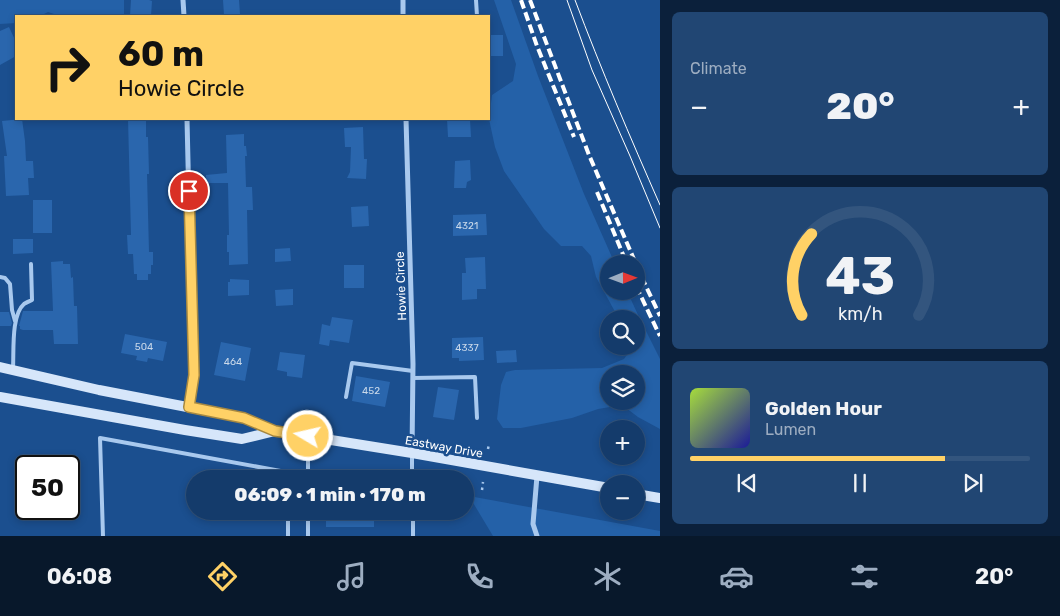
<!DOCTYPE html>
<meta charset="utf-8">
<style>
body{margin:0;font-family:Rubik,sans-serif;background:#214673;color:#f1f3f6;height:100vh;display:flex;flex-direction:column;font-size:19px;white-space:nowrap}
*{box-sizing:border-box;margin:0}
p{font-size:16px;color:#9dadc1}
.icon{flex:none;width:28px;height:28px;fill:none;stroke:currentColor;stroke-width:2;stroke-linecap:round;stroke-linejoin:round}
.map{position:relative;flex:1;overflow:hidden}
.drawer{display:flex;flex-direction:column;gap:12px;padding:12px;background:#0b203b;width:400px}
.drawer>*{flex:none}
.top-card{position:absolute;left:15px;top:15px;width:475px;height:105px;border-radius:0px;box-shadow:0 2px 8px #0003,0 0 0 1px #33557e;background:#ffd166;color:#111;overflow:hidden}
.needle{width:32px;rotate:89deg}
.controls{position:absolute;left:600px;top:255px;display:grid;gap:10px}
.controls a{display:grid;place-items:center;width:45px;height:45px;border-radius:50%;background:#143b6b;box-shadow:0 2px 8px #0003,0 0 0 1px #33557e;font-size:25px}
.speed{position:absolute;left:15px;top:455px;display:flex;gap:10px;font-size:25px;font-weight:700;text-align:center}
.speed>*{display:grid;place-content:center;width:65px;height:65px;border-radius:50%;background:#143b6b;box-shadow:0 2px 8px #0003,0 0 0 1px #33557e;line-height:1}
.speed .limit{border:2px solid #111;border-radius:8px;background:#fff;color:#111}
.pin{position:absolute;display:grid;place-items:center;width:42px;height:42px;color:#fff;margin:-21px;border:2px solid #fff;border-radius:50%;box-shadow:0 1px 5px #0007}
.me{position:absolute;width:55px;margin:-28px;rotate:279deg;stroke-linejoin:round;filter:drop-shadow(0 0 4px #0008)}
.turn{display:flex;align-items:center;gap:18px;height:105px;padding:0 20px;font-size:22px}
.turn .icon{width:65px;height:65px;stroke-width:2.5}
.turn b{display:block;font-size:35px;line-height:42px}
.big{font-size:38px;font-weight:800;line-height:1.1}
.drawer .card{flex:1;display:flex;flex-direction:column;justify-content:center;gap:8px;min-width:0;padding:0 18px;border-radius:8px;background:#214673}
.drawer .dial{align-items:center;gap:0}
.dial svg{height:130px;overflow:visible;fill:none;stroke:#33557e;stroke-width:7;stroke-linecap:round;text-anchor:middle}
.dial text{fill:#f1f3f6;stroke:none}
.song{display:flex;align-items:center;gap:15px}
.cover{width:60px;height:60px;border-radius:8px;background:linear-gradient(135deg,hsl(80 70% 55%),hsl(240 70% 35%))}
.played{height:5px;border-radius:2px;background:linear-gradient(90deg,#ffd166 75%,#33557e 75%)}
.keys{display:flex;justify-content:space-around;direction:ltr}
.heat{display:flex;justify-content:space-between;align-items:center;font-size:28px;direction:ltr}
.trip{position:absolute;left:186px;top:470px;width:288px;height:50px;border-radius:25px;background:#143b6b;box-shadow:0 2px 8px #0003,0 0 0 1px #33557e;font-weight:800;line-height:50px;text-align:center}
.menu{display:flex;height:80px;justify-content:space-around;align-items:center;background:#08182b;color:#9dadc1}
.menu .icon{width:35px;height:35px}
.menu .on{color:#ffd166}
.menu b{font-size:22px;color:#f1f3f6}
main{display:flex;flex:1;min-height:0}
.map>svg:first-child{display:block}
.green{fill:#2461a8;fill-rule:evenodd}
.building{fill:#2a66ad}
.lines{fill:none;stroke-linecap:round;stroke-linejoin:round}
.path{stroke:#a9c9ee;stroke-width:2.5;stroke-dasharray:2.5 4;stroke-linecap:butt}
.lane{stroke:#a9c9ee;stroke-width:4}
.street{stroke:#a9c9ee;stroke-width:5}
.secondary{stroke:#d6e6fa;stroke-width:10}
.tram{stroke:#fff;stroke-width:1}
.rail{stroke:#fff;stroke-width:4;stroke-dasharray:9 4;stroke-linecap:butt}
.route-casing{stroke:#a68842;stroke-width:12}
.route{stroke:#ffd166;stroke-width:9}
.labels{text-anchor:middle;dominant-baseline:central;stroke-width:5;stroke-linejoin:round;paint-order:stroke}
.number-label{font-size:10px;fill:#cad9ea}
.street-label{font-size:12px;fill:#fff;stroke:#1b4f8f}
</style>
<main>
<div class="map">
<svg width="660" height="536" viewBox="0 0 660 536">
<rect width="100%" height="100%" fill="#1b4f8f"/>
<!-- green -->
<path class="green" d="M0,0H124V16H60L48,12L40,16H16V23L0,24Z
M494,0H511L538,76L584,194L615,264H609V291H627L639,317L660,359V429L638,417L622,405L598,409L572,418L521,428H503L497,419L501,385L506,372L515,370L602,368L624,359L629,352L628,346H636V319H619L596,277L591,256L582,246H561L544,229L504,171L495,147L489,119L492,95L513,81L516,64ZM609,374H636V401H609Z
M469,496L660,531V536H493Z"/>
<!-- building -->
<path class="building" d="M131,0H149L152,1L151,16H130Z
M223,0H239L240,14L224,15Z
M9,27L16,42V56L0,65V31Z
M489,35H503V56H489Z
M22,119L25,141L26,161H33L34,178H28L29,195L6,196L4,156H7L2,121Z
M128,119H146V137H148L149,174H147L149,252H153V265H151V274H148V280H137V274H134L133,254H128L127,235H131Z
M447,119H470L471,137H448Z
M363,127L364,159H367L366,179L347,178L350,172L351,147H345L344,128Z
M244,134V146H246L247,156H245L246,187H252L253,210H247L248,264L229,265V252H227V235H229L228,183H206V175L227,173L226,135Z
M470,160L471,180L467,182L466,188H454L455,161Z
M33,200H52V233H33Z
M368,206L369,226L352,227L351,207Z
M486,214L487,235L453,236V215Z
M13,239H33V253L13,254Z
M290,248L291,261L275,262V249Z
M485,257L486,289H477V299L462,300V273H466L465,258Z
M63,261V264H70L71,278L73,277L74,306H77L78,344H54L53,330H23L20,329V326H19L23,311H53L51,262Z
M344,265H364V288H344Z
M230,279L249,280V295L228,296V282H230Z
M293,289V305L276,306L275,290Z
M0,312H9L12,323L11,326H0Z
M332,317L353,320L349,343L330,340L329,346L319,344L322,324L330,326Z
M125,334L167,342L163,361L148,358L147,362L136,360L137,356L121,353Z
M483,337L484,360L459,361V358H452V338Z
M221,342L251,348L245,381L214,375Z
M516,350L517,362L497,363L496,351Z
M280,352L305,355L302,378L287,376V372L277,370Z
M356,376L390,382L385,407L352,401Z
M438,387L459,390L454,420L433,417Z
M326,511H374V527H326Z"/>
<g class="lines">
<!-- path -->
<path class="path" d="M488,449L489,444
M482,490L483,482"/>
<!-- lane -->
<path class="lane" d="M476,0L477,16
M0,277L5,278L10,284L12,310L15,321
M13,368C14,351 11,315 24,304C25,303 30,301 32,300L31,264
M413,378L475,377L477,418
M346,397L352,363L413,371
M412,453V479
M308,479V438
M288,511V536
M308,511V536
M413,511V536
M103,536L100,438L286,472L287,479"/>
<!-- street -->
<path class="street" d="M183,0L184,16
M403,0V16
M187,119L193,375L189,407
M406,119L413,364L412,453
M537,536L533,524L537,476"/>
<!-- secondary -->
<path class="secondary" d="M0,367L99,390L244,418L275,431L412,453L609,488
M0,397L185,430L242,439L275,431
M636,494L660,498"/>
<!-- tram -->
<path class="tram" d="M567,0L592,70L630,156L660,228
M575,0C601,69 630,137 660,205"/>
<!-- rail -->
<path class="rail" d="M521,0L537,46L574,137
M530,0L589,155L636,264
M597,192L627,264
M636,265L660,316
M636,286L660,336"/>
</g>
<g class="lines">
<!-- route casing -->
<g class="route-casing">
<path id="route" d="M189,191L194,375L189,407L244,418L275,431L308,436"/>
</g>
<!-- route -->
<use href="#route" class="route"/>
</g>
<g class="labels">
<!-- number labels -->
<g class="number-label">
<text x="467" y="226">4321</text>
<text x="144" y="347">504</text>
<text x="467" y="348">4337</text>
<text x="233" y="362">464</text>
<text x="371" y="391">452</text>
</g>
<!-- street labels -->
<g class="street-label">
<text transform="translate(401 286) rotate(-92)">Howie Circle</text>
<text transform="translate(444 447) rotate(10)">Eastway Drive</text>
</g>
</g>
</svg>
<div class="controls">
<a><svg class="needle" viewBox="-14 -14 28 28"><path d="M0-13l5 13h-10z" fill="#e53935"/><path d="M0 13l5-13h-10z" fill="#9dadc1"/></svg></a>
<a><svg class="icon" aria-label="search" viewBox="0 0 24 24"><circle cx="10" cy="10" r="6"/><path d="M15 15l6 6"/></svg></a>
<a><svg class="icon" aria-label="layers" viewBox="0 0 24 24"><path d="M12 4l9 5-9 5-9-5zM3 14l9 5 9-5"/></svg></a>
<a>+</a>
<a>−</a>
</div>
<div class="speed"><div class="limit">50</div></div>
<div class="pin" style="left:189px;top:191px;background:#d93025"><svg class="icon" aria-label="arrive" viewBox="0 0 24 24"><path d="M6 21V4h12l-3 4 3 4H6"/></svg></div>
<svg class="me" style="left:308px;top:436px" viewBox="-20 -20 40 40"><circle r="17" fill="#ffd166" stroke="#fff" stroke-width="3"/><path d="M0-11L8 9 0 5-8 9z" fill="#fff"/></svg>
<div class="trip">06:09 · 1 min · 170 m</div>
<div class="top-card">
<div class="turn"><svg class="icon" aria-label="right" viewBox="0 0 24 24"><path d="M7 20v-9h11M14 6l5 5-5 5"/></svg><div><b>60 m</b>Howie Circle</div></div>
</div>
</div>
<section class="drawer">
<div class="card"><p>Climate</p>
<div class="heat"><a>−</a><b class="big">20°</b><a>+</a></div>
</div>
<div class="card dial"><svg viewBox="0 0 100 80">
<path d="M14 69A42 42 0 1 1 86 69"/>
<path d="M14 69A42 42 0 0 1 20 19" stroke="#ffd166"/>
<text x="50" y="56" font-size="32" font-weight="700">43</text>
<text x="50" y="72" font-size="11">km/h</text>
</svg></div>
<div class="card">
<div class="song"><i class="cover"></i><div><b>Golden Hour</b><p>Lumen</p></div></div>
<div class="played"></div>
<div class="keys"><svg class="icon" aria-label="previous" viewBox="0 0 24 24"><path d="M18 5L8 12l10 7zM5 5v14"/></svg><svg class="icon" aria-label="pause" viewBox="0 0 24 24"><path d="M8 5v14M16 5v14"/></svg><svg class="icon" aria-label="next" viewBox="0 0 24 24"><path d="M6 5l10 7-10 7zM19 5v14"/></svg></div>
</div>
</section>
</main>
<nav class="menu">
<b>06:08</b>
<svg class="icon on" aria-label="directions" viewBox="0 0 24 24"><path d="M12 3l9 9-9 9-9-9zM9 14v-3h6M13 9l2 2-2 2"/></svg>
<svg class="icon" aria-label="music" viewBox="0 0 24 24"><path d="M9 18V5l10-2v13"/><circle cx="6" cy="18" r="3"/><circle cx="16" cy="16" r="3"/></svg>
<svg class="icon" aria-label="phone" viewBox="0 0 24 24"><path d="M5 4h4l2 5-3 2q2 4 5 5l2-3 5 2v4C11 20 4 13 5 4z"/></svg>
<svg class="icon" aria-label="climate" viewBox="0 0 24 24"><path d="M12 3v18M4 7l16 10M4 17L20 7"/></svg>
<svg class="icon" aria-label="car" viewBox="0 0 24 24"><path d="M5 17H2v-5l4-1 3-4h7l3 4 3 1v5h-3M9 17h6M6 11h13"/><circle cx="7" cy="17" r="2"/><circle cx="17" cy="17" r="2"/></svg>
<svg class="icon" aria-label="filters" viewBox="0 0 24 24"><path d="M4 7h16M4 17h16"/><circle cx="9" cy="7" r="2"/><circle cx="15" cy="17" r="2"/></svg>
<b>20°</b>
</nav>
